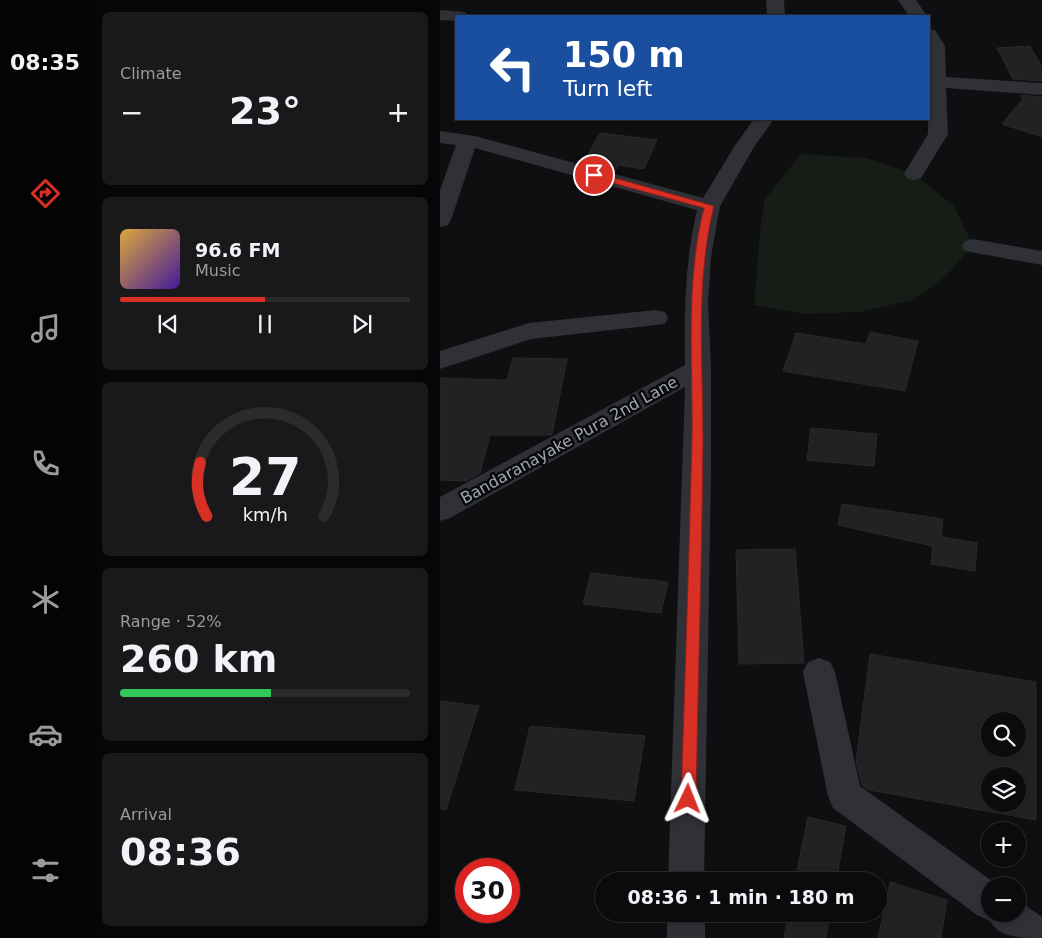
<!DOCTYPE html>
<meta charset="utf-8">
<style>
body{margin:0;font-family:"DejaVu Sans",sans-serif;background:#19191b;color:#f1f3f6;height:100vh;display:flex;flex-direction:column;font-size:19px;white-space:nowrap}
*{box-sizing:border-box;margin:0}
p{font-size:16px;color:#9a9b9d}
.icon{flex:none;width:28px;height:28px;fill:none;stroke:currentColor;stroke-width:2;stroke-linecap:round;stroke-linejoin:round}
.map{position:relative;flex:1;overflow:hidden}
.sheet{display:flex;flex-direction:column;gap:12px;padding:12px;background:#060607;width:350px}
.sheet>*{flex:none}
.banner{position:absolute;left:15px;top:15px;width:475px;height:105px;border-radius:0px;box-shadow:0 2px 8px #0003,0 0 0 1px #2b2b2e;background:#1a4fa0;color:#fff;overflow:hidden}
.buttons{position:absolute;left:541px;top:712px;display:grid;gap:10px}
.buttons a{display:grid;place-items:center;width:45px;height:45px;border-radius:50%;background:#0b0b0d;box-shadow:0 2px 8px #0003,0 0 0 1px #2b2b2e;font-size:25px}
.speed{position:absolute;left:15px;top:858px;display:flex;gap:10px;font-size:25px;font-weight:700;text-align:center}
.speed>*{display:grid;place-content:center;width:65px;height:65px;border-radius:50%;background:#0b0b0d;box-shadow:0 2px 8px #0003,0 0 0 1px #2b2b2e;line-height:1}
.speed .limit{border:8px solid #d22;background:#fff;color:#111}
.pin{position:absolute;display:grid;place-items:center;width:42px;height:42px;color:#fff;margin:-21px;border:2px solid #fff;border-radius:50%;box-shadow:0 1px 5px #0007}
.me{position:absolute;width:55px;margin:-28px;rotate:2deg;stroke-linejoin:round;filter:drop-shadow(0 0 4px #0008)}
.turn{display:flex;align-items:center;gap:18px;height:105px;padding:0 25px;font-size:22px}
.turn .icon{width:65px;height:65px;stroke-width:2.5}
.turn b{display:block;font-size:35px;line-height:42px}
.big{font-size:38px;font-weight:600;line-height:1.1}
.sheet .card{flex:1;display:flex;flex-direction:column;justify-content:center;gap:8px;min-width:0;padding:0 18px;border-radius:8px;background:#19191b}
.sheet .dial{align-items:center;gap:0}
.dial svg{height:130px;overflow:visible;fill:none;stroke:#2b2b2e;stroke-width:7;stroke-linecap:round;text-anchor:middle}
.dial text{fill:#f1f3f6;stroke:none}
.song{display:flex;align-items:center;gap:15px}
.cover{width:60px;height:60px;border-radius:8px;background:linear-gradient(135deg,hsl(40 70% 55%),hsl(260 70% 35%))}
.played{height:5px;border-radius:2px;background:linear-gradient(90deg,#d93025 50%,#2b2b2e 50%)}
.keys{display:flex;justify-content:space-around;direction:ltr}
.heat{display:flex;justify-content:space-between;align-items:center;font-size:28px;direction:ltr}
.charge{height:8px;border-radius:4px;background:linear-gradient(90deg,#34c759 52%,#2b2b2e 0)}
.trip{position:absolute;left:155px;top:872px;width:292px;height:50px;border-radius:25px;background:#0b0b0d;box-shadow:0 2px 8px #0003,0 0 0 1px #2b2b2e;font-weight:600;line-height:50px;text-align:center}
main{display:flex;flex:1;min-height:0}
.tabs{display:flex;flex-direction:column;width:90px;justify-content:space-around;align-items:center;background:#040405;color:#9a9b9d}
.tabs .icon{width:35px;height:35px}
.tabs .on{color:#d93025}
.tabs b{font-size:22px;color:#f1f3f6}
.map>svg:first-child{display:block}
.green{fill:#161c16}
.building{fill:#222225;stroke:#29292d;fill-rule:evenodd}
.lines{fill:none;stroke-linecap:round;stroke-linejoin:round}
.street{fill:#303136;fill-rule:evenodd}
.route{fill:#d93025;stroke:#8d1f18}
.labels{text-anchor:middle;dominant-baseline:central;stroke-width:5;stroke-linejoin:round;paint-order:stroke}
.street-label{font-size:16px;fill:#9fa6b3;stroke:#0a0a0c}
</style>
<main>
<nav class="tabs">
<b>08:35</b>
<svg class="icon on" aria-label="directions" viewBox="0 0 24 24"><path d="M12 3l9 9-9 9-9-9zM9 14v-3h6M13 9l2 2-2 2"/></svg>
<svg class="icon" aria-label="music" viewBox="0 0 24 24"><path d="M9 18V5l10-2v13"/><circle cx="6" cy="18" r="3"/><circle cx="16" cy="16" r="3"/></svg>
<svg class="icon" aria-label="phone" viewBox="0 0 24 24"><path d="M5 4h4l2 5-3 2q2 4 5 5l2-3 5 2v4C11 20 4 13 5 4z"/></svg>
<svg class="icon" aria-label="climate" viewBox="0 0 24 24"><path d="M12 3v18M4 7l16 10M4 17L20 7"/></svg>
<svg class="icon" aria-label="car" viewBox="0 0 24 24"><path d="M5 17H2v-5l4-1 3-4h7l3 4 3 1v5h-3M9 17h6M6 11h13"/><circle cx="7" cy="17" r="2"/><circle cx="17" cy="17" r="2"/></svg>
<svg class="icon" aria-label="filters" viewBox="0 0 24 24"><path d="M4 7h16M4 17h16"/><circle cx="9" cy="7" r="2"/><circle cx="15" cy="17" r="2"/></svg>
</nav>
<section class="sheet">
<div class="card"><p>Climate</p>
<div class="heat"><a>−</a><b class="big">23°</b><a>+</a></div>
</div>
<div class="card">
<div class="song"><i class="cover"></i><div><b>96.6 FM</b><p>Music</p></div></div>
<div class="played"></div>
<div class="keys"><svg class="icon" aria-label="previous" viewBox="0 0 24 24"><path d="M18 5L8 12l10 7zM5 5v14"/></svg><svg class="icon" aria-label="pause" viewBox="0 0 24 24"><path d="M8 5v14M16 5v14"/></svg><svg class="icon" aria-label="next" viewBox="0 0 24 24"><path d="M6 5l10 7-10 7zM19 5v14"/></svg></div>
</div>
<div class="card dial"><svg viewBox="0 0 100 80">
<path d="M14 69A42 42 0 1 1 86 69"/>
<path d="M14 69A42 42 0 0 1 10 36" stroke="#d93025"/>
<text x="50" y="56" font-size="32" font-weight="700">27</text>
<text x="50" y="72" font-size="11">km/h</text>
</svg></div>
<div class="card"><p>Range · 52%</p><b class="big">260 km</b><div class="charge"></div></div>
<div class="card"><p>Arrival</p><b class="big">08:36</b></div>
</section>
<div class="map">
<svg width="602" height="938" viewBox="0 0 602 938">
<rect width="100%" height="100%" fill="#0f0f11"/>
<!-- green -->
<path class="green" d="M361,154L426,158L474,174L514,206L533,246L505,277L473,300L419,312L364,314L314,305L321,222L325,199Z"/>
<!-- building -->
<path class="building" d="M590,46L602,67V81L573,79L557,48Z
M581,95L602,97V137L562,124L583,99Z
M160,133L217,140L204,169L178,165L175,172L143,163Z
M430,332L478,341L465,391L343,371L356,333L426,344Z
M73,358L127,359L112,435H50L40,473L26,481L0,480V378L67,380Z
M371,428L437,434L434,466L367,460Z
M402,504L503,519L501,537L537,543L535,571L491,564L493,546L398,525Z
M355,549L364,663L299,664L296,550Z
M151,573L228,582L221,613L143,604Z
M430,654L596,682V820L429,790L422,785L416,761ZM550,721H578V749H550ZM550,776H578V804H550Z
M0,701L39,706L6,810L0,809Z
M90,726L205,736L194,801L75,790Z
M368,817L406,826L396,881H355Z
M450,882L507,900L501,938H438Z
M348,914H390L386,938H344Z"/>
<g class="lines">
<!-- street -->
<path class="street" d="M326,0H344L345,16H327Z
M458,0H476L487,16H469Z
M0,10L25,12L28,16H16V21L0,20Z
M489,29L495,30L505,46L506,77L602,83V95L506,88L508,134L481,178L474,180L467,178L464,174L488,134Z
M314,119H334L314,147L280,206L271,257L268,302L271,369V470L264,881H228L245,387L10,518L0,521V497L245,365C244,311 245,262 257,210L35,148L11,220L8,225L0,227V190L16,145L0,143V131L35,136L263,198L294,147Z
M533,239L602,251V265L525,251L522,246L525,241Z
M216,310L225,312L228,318L225,324L91,339L0,369V351L89,323Z
M379,658L390,662L395,672L420,786L559,886H550V914H578V900L602,917V938C582,938 559,938 550,921L537,915L393,808L388,796L363,672L368,662Z
M227,914H265V938H227Z"/>
</g>
<!-- route -->
<path class="route" d="M151,173H157L274,206C255,282 263,362 263,439C262,559 258,679 256,799L254,804L248,806L243,804L241,799C245,678 249,558 252,438C253,361 245,283 264,208L151,177Z"/>
<g class="labels">
<!-- street labels -->
<g class="street-label">
<text transform="translate(129 440) rotate(-29)">Bandaranayake Pura 2nd Lane</text>
</g>
</g>
</svg>
<div class="buttons">
<a><svg class="icon" aria-label="search" viewBox="0 0 24 24"><circle cx="10" cy="10" r="6"/><path d="M15 15l6 6"/></svg></a>
<a><svg class="icon" aria-label="layers" viewBox="0 0 24 24"><path d="M12 4l9 5-9 5-9-5zM3 14l9 5 9-5"/></svg></a>
<a>+</a>
<a>−</a>
</div>
<div class="speed"><div class="limit">30</div></div>
<div class="pin" style="left:154px;top:175px;background:#d93025"><svg class="icon" aria-label="arrive" viewBox="0 0 24 24"><path d="M6 21V4h12l-3 4 3 4H6"/></svg></div>
<svg class="me" style="left:248px;top:799px" viewBox="-20 -20 40 40"><path d="M0-17L14 15 0 8-14 15z" fill="#d93025" stroke="#fff" stroke-width="4"/></svg>
<div class="trip">08:36 · 1 min · 180 m</div>
<div class="banner">
<div class="turn"><svg class="icon" aria-label="left" viewBox="0 0 24 24"><path d="M17 20v-9H6M10 6l-5 5 5 5"/></svg><div><b>150 m</b>Turn left</div></div>
</div>
</div>
</main>
